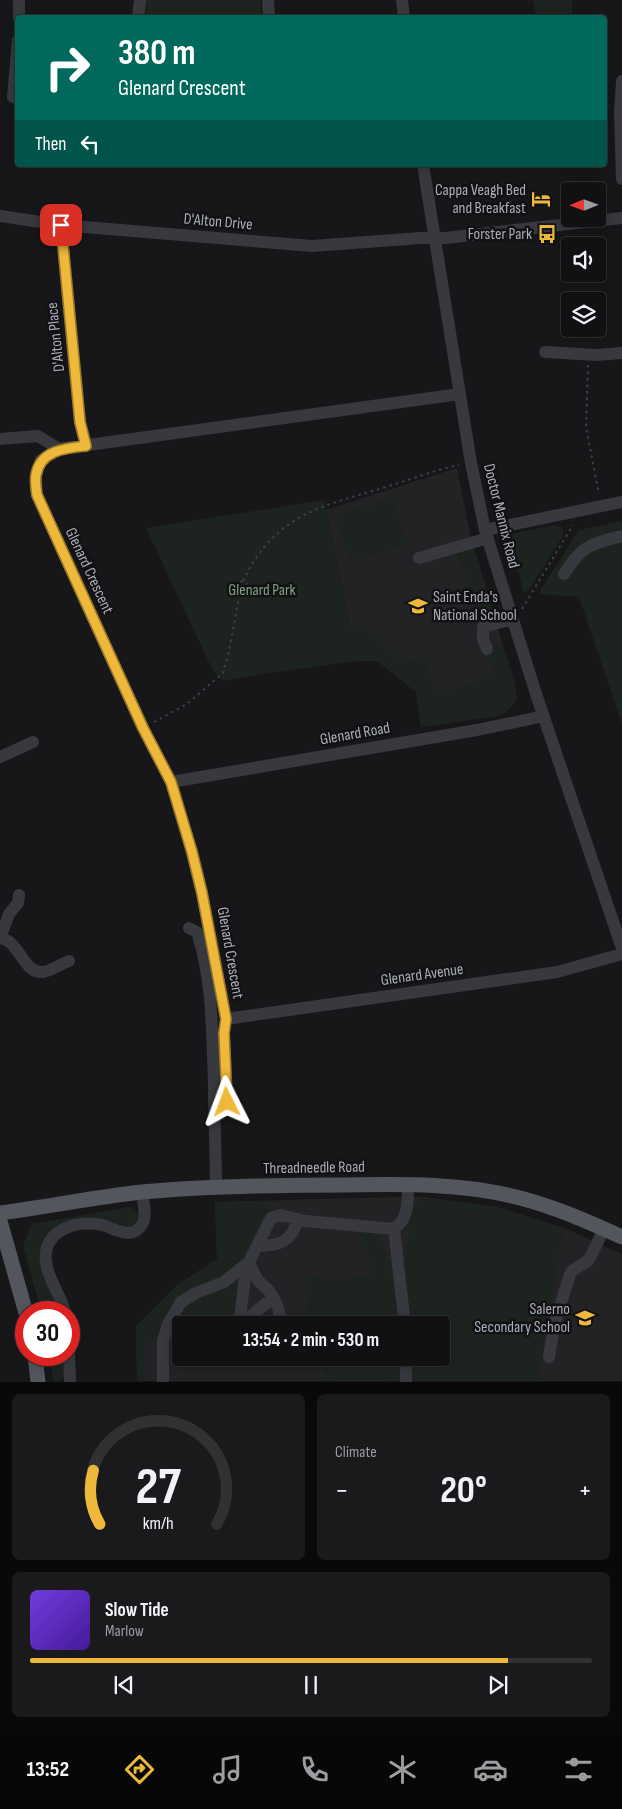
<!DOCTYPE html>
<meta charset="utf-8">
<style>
body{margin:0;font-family:"Sofia Sans Condensed",sans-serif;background:#1a1a1c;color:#f1f3f6;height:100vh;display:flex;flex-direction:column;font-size:19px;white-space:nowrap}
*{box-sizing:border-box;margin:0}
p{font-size:16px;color:#9c9da0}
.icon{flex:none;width:28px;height:28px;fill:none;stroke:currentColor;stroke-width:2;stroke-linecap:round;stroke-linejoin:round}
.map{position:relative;height:1382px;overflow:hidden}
.side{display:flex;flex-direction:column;gap:12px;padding:12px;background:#09090a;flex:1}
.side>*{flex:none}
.hud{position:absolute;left:15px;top:15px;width:592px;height:152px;border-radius:5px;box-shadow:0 2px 12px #0003,0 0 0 1px #303133;background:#00695c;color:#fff;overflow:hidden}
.needle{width:32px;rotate:269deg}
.fabs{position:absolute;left:561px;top:182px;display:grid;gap:10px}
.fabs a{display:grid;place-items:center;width:45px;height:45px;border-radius:5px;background:#111113;box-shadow:0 2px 12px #0003,0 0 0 1px #303133;font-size:25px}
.speed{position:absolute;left:15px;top:1301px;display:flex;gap:10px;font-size:25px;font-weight:700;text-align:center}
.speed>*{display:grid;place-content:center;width:65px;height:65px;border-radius:50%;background:#111113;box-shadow:0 2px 12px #0003,0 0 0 1px #303133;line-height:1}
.speed .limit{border:8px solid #d22;background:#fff;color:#111}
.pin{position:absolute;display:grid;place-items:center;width:42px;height:42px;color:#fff;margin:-21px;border-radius:10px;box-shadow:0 2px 8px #0006}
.me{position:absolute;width:55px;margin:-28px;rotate:357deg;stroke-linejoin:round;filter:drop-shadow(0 0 4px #0008)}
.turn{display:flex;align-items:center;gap:18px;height:105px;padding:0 20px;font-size:22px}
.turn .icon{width:65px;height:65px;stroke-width:2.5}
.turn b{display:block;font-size:35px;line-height:42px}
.then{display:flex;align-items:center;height:48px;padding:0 20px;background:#0003;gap:10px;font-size:19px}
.big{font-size:38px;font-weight:700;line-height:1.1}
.side .tile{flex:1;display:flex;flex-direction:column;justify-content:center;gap:8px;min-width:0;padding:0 18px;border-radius:8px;background:#1a1a1c}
.side .dial{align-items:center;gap:0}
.dial svg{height:130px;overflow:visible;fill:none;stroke:#303133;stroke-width:7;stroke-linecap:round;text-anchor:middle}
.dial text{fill:#f1f3f6;stroke:none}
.song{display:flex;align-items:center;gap:15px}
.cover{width:60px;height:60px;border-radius:8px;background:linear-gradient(135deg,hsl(260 70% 55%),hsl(260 70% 35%))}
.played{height:5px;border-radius:2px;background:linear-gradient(90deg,#eeb93b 85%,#303133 85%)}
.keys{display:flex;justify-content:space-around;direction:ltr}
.heat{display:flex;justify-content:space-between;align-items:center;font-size:28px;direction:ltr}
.side .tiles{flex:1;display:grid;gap:12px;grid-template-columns:1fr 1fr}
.tile:last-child{grid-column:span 2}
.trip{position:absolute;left:172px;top:1316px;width:278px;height:50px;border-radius:5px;background:#111113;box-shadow:0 2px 12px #0003,0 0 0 1px #303133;font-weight:700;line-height:50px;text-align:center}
.tab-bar{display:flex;height:80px;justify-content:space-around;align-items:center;background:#070708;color:#9c9da0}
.tab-bar .icon{width:35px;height:35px}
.tab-bar .active{color:#eeb93b}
.tab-bar b{font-size:22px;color:#f1f3f6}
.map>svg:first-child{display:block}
.built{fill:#232326;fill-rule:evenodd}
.green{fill:#1d241f}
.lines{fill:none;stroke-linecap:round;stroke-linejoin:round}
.path{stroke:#3e4045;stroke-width:2;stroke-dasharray:2.5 4;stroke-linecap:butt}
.minor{stroke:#38393e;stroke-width:12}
.major{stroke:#54565d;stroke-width:15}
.route-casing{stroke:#9b7826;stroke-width:12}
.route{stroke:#eeb93b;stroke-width:9}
.labels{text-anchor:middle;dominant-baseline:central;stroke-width:5;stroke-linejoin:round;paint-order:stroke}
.poi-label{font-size:16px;fill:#aaaeb9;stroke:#121214;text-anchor:end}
.street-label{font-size:16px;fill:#aaaeb9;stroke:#121214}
.park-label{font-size:16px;fill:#81a385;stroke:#121214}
</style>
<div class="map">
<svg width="622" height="1382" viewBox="0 0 622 1382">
<rect width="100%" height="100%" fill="#171719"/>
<!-- built -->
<path class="built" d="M457,468L471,537L516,690V698L509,710L498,716L421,727L416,692L377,661H357L326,510Z
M395,1197H424L497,1207L564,1228L622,1254V1381H137L136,1326L177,1285L217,1259L215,1202ZM181,1325H441V1358H181Z"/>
<!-- green -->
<path class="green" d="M146,0H260L262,17H148L144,10Z
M533,0H572V17H536Z
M393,497L408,544L349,562L335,515Z
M324,500L349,624L377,637L407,663L425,657L436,693L494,676L488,654L490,649L503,645C506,657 519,689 516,700C513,708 505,713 498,716L421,727L416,692L377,661H357L269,673L222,681L213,671L146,528Z
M622,521V724L579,597L538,594L579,530Z
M556,525L563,528V536L529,590L525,593L523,591L519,573L502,549C502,543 503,536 510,534Z
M474,548L493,614L486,616L477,610L457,553L458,551Z
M424,1197L497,1207L564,1228L537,1381H411L412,1358H441V1325H411L404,1267L412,1209L415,1202Z
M265,1201V1204L270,1210L243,1263L236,1270L195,1291L160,1341L145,1342V1381H137L136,1326L177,1285L217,1259L215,1202Z
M130,1207C138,1210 139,1215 138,1223L129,1228L112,1223L46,1236L41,1246V1253L61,1312H41L23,1245L32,1224Z
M361,1230C368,1232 376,1234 381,1241C389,1251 396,1306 397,1321L389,1325V1319L316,1321V1325H307L306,1277L323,1276L324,1279H348V1276H369L368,1247H361Z
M239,1280L234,1318L228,1325H181V1337L167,1338L184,1306L191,1301Z
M49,1355H64L65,1374L60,1381H53Z
M323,1358H402V1378L398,1381H387L386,1379L325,1381Z"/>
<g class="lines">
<!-- path -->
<path class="path" d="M588,365L586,427L599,494
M243,581C275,513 324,506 389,486C412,479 435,470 459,465
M236.5 587a5.5 5.5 0 1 1 11 0a5.5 5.5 0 1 1-11 0Z
M522,609L573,525
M154,722L187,704L223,673L229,651L240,592"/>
<!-- minor -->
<path class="minor" d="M268,0L269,18
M402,0L404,18
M19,18V0
M138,18L140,0
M622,81L620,112L622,179
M13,97L18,40
M423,165L471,463L485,530L536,694L622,948
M0,216L61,225L312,246L421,238H445L622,218
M61,225L80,422L86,446
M545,352L597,355L622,353
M0,439L38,436L59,449
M485,530L622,502
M419,558L488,538
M564,574C582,545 591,544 622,536
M487,649L483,639V627L512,619
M0,757L33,742
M171,782L477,730L544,716
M19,895L18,903L9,914L0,938C3,939 5,939 8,941C20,948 26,974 43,972C51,971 61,964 69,961
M189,928L197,932C213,981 212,1034 214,1084C214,1119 216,1153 216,1188
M226,1019L557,972L622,954
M227,1101L224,1033L226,1019L202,893L192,852L171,782L143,728L37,495L36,475L41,460L59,449L460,394
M394,1229L405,1325
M257,1246C279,1246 292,1242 298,1219
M249,1262C252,1268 254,1275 258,1280C261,1285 266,1287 270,1292C276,1301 284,1315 276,1325
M243,1267L245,1276L240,1319L246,1325
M65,1312C61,1295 48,1280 46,1262C42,1230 76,1220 102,1225C111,1227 119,1233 128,1233C133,1233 138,1230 141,1226C148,1218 143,1202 142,1192
M242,1323L273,1298
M69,1351L70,1382
M549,1357L554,1326L570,1274L572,1271L589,1260L604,1229
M406,1358V1382
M163,1382V1341L168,1324L181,1302L196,1293L224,1282L249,1262L271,1218L281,1215L305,1221L394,1229C409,1218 408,1202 408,1184"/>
<!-- major -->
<path class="major" d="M0,1213C48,1207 95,1197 142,1192C210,1186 279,1185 347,1185C405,1184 463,1183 520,1198C555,1207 589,1222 622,1237
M0,1221L26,1313
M35,1355L38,1382"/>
</g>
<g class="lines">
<!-- route casing -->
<g class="route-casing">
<path id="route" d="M61,225L80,422L86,446C66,448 40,450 36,475C35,481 36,489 37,495L143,728L171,782L192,852L202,893L226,1019L224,1033L227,1102"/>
</g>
<!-- route -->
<use href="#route" class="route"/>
</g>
<!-- icons -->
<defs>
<g id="hotel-bare" transform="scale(1.5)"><path d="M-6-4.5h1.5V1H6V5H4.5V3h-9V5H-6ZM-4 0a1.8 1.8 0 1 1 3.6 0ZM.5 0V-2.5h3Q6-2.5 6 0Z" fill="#eeb93b" stroke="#121214" stroke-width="2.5" paint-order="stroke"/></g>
<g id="bus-bare" transform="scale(1.5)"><path d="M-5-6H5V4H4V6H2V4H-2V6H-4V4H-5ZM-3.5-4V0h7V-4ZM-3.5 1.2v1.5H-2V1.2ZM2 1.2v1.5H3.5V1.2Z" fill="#eeb93b" stroke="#121214" stroke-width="2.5" paint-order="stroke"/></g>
<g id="school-bare" transform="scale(1.5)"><path d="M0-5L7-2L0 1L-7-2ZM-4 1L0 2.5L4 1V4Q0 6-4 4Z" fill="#eeb93b" stroke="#121214" stroke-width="2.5" paint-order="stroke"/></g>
</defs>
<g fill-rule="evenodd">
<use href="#hotel-bare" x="541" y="199"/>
<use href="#bus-bare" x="547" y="234"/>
<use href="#school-bare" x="418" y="606"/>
<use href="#school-bare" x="585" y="1318"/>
</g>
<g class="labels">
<!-- poi labels -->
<g class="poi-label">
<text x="526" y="190">Cappa Veagh Bed<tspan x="526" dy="18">and Breakfast</tspan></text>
<text x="532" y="234">Forster Park</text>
<text x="433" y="597" text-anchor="start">Saint Enda's<tspan x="433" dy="18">National School</tspan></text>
<text x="570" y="1309">Salerno<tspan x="570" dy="18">Secondary School</tspan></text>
</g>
<!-- street labels -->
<g class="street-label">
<text transform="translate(218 222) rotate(5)">D'Alton Drive</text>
<text transform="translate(56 337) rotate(-96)">D'Alton Place</text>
<text transform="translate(501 516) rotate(76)">Doctor Mannix Road</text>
<text transform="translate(89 571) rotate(65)">Glenard Crescent</text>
<text transform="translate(355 734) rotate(-10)">Glenard Road</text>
<text transform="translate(230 953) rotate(80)">Glenard Crescent</text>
<text transform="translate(422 975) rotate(-8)">Glenard Avenue</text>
<text transform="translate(314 1168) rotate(-1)">Threadneedle Road</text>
</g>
<!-- park labels -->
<g class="park-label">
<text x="262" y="590">Glenard Park</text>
</g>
</g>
</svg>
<div class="fabs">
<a><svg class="needle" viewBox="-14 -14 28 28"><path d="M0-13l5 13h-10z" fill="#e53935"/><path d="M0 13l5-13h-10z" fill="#9c9da0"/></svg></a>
<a><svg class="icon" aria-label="sound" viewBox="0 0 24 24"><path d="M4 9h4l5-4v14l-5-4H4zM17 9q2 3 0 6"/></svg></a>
<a><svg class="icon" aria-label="layers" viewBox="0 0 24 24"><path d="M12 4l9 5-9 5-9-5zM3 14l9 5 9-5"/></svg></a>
</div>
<div class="speed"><div class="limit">30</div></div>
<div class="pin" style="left:61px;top:225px;background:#d93025"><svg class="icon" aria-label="arrive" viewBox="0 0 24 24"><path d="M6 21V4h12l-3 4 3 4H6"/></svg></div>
<svg class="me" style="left:227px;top:1102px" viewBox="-20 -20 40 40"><path d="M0-17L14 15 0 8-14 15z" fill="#eeb93b" stroke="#fff" stroke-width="4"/></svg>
<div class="trip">13:54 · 2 min · 530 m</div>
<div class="hud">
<div class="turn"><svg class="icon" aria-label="right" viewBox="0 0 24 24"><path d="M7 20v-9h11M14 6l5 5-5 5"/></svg><div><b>380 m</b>Glenard Crescent</div></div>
<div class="then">Then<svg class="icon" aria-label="left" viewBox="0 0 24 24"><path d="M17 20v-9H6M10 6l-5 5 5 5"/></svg></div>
</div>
</div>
<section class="side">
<div class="tiles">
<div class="tile dial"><svg viewBox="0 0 100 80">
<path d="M14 69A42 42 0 1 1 86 69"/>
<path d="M14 69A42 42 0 0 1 10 36" stroke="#eeb93b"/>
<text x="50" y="56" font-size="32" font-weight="700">27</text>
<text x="50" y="72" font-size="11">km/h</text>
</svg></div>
<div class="tile"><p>Climate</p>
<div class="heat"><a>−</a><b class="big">20°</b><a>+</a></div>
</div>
<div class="tile">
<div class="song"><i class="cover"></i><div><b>Slow Tide</b><p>Marlow</p></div></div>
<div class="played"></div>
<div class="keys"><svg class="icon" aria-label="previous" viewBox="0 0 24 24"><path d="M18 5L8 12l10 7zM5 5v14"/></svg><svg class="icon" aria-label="pause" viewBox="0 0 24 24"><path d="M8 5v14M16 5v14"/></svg><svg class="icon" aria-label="next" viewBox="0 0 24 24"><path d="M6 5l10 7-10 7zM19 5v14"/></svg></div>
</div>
</div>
</section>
<nav class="tab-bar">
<b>13:52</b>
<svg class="icon active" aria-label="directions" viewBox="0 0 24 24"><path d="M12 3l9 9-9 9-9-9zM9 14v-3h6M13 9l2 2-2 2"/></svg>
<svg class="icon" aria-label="music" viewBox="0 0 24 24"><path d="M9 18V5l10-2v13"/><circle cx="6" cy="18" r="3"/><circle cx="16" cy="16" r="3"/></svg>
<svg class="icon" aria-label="phone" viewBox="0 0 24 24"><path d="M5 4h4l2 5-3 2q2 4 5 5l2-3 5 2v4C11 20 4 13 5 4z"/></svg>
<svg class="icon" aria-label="climate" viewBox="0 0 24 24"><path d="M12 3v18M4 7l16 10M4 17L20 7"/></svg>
<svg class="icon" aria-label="car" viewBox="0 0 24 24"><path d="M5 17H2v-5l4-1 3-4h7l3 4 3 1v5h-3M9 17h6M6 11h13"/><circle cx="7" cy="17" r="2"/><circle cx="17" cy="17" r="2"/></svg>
<svg class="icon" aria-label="filters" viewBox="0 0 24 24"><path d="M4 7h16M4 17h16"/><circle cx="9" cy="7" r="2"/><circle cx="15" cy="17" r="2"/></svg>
</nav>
